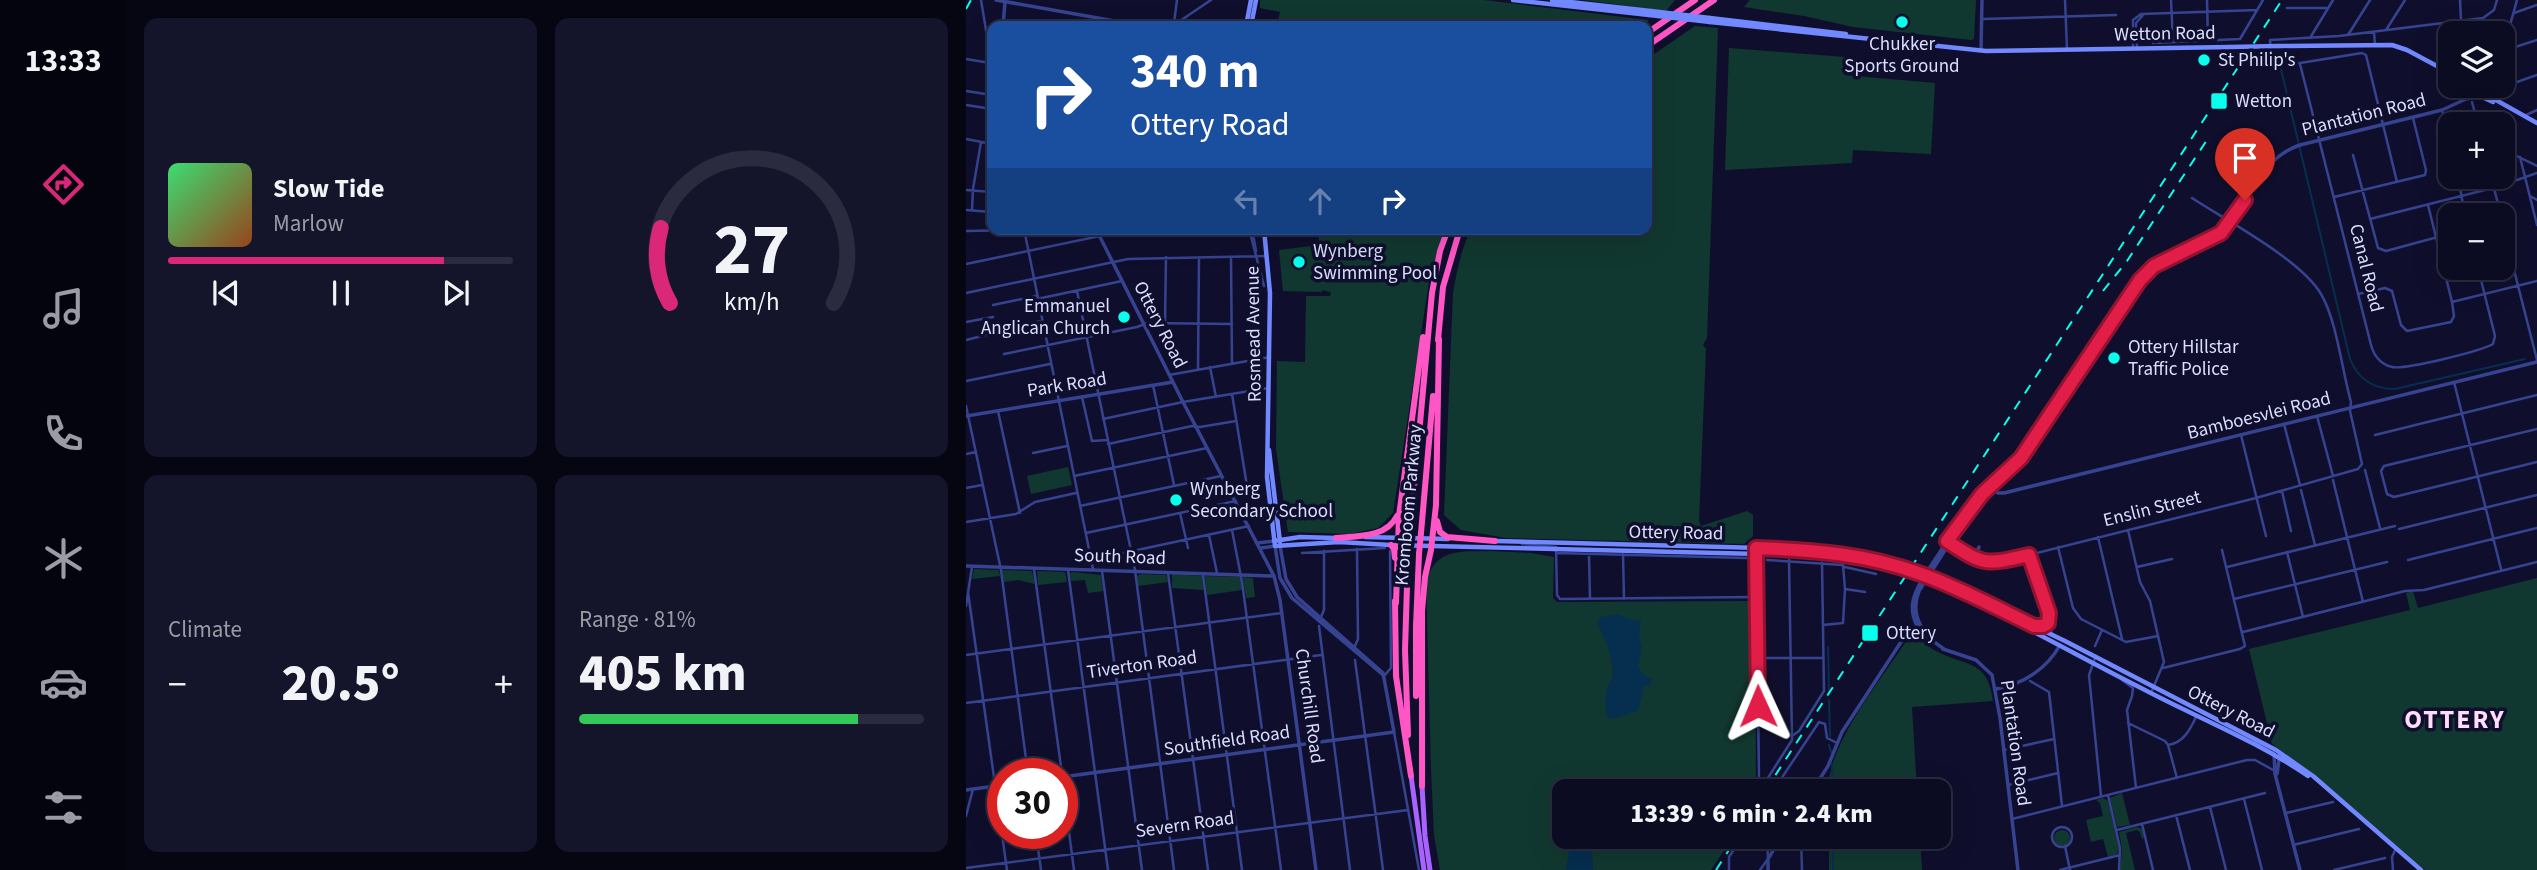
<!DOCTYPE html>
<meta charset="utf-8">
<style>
body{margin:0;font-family:"Source Sans 3",sans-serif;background:#14142a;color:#f1f3f6;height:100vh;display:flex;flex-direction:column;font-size:26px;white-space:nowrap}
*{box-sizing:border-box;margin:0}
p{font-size:23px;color:#9a9ba5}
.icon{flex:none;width:38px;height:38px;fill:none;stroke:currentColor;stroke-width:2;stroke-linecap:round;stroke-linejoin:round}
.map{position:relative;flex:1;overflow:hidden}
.sheet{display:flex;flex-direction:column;gap:18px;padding:18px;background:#060613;width:840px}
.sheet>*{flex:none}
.top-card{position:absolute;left:21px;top:21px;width:665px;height:214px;border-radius:14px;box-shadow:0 7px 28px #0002,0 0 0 2px #2b2b40;background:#1a4fa0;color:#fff;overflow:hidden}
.tools{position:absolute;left:1472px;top:21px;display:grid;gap:14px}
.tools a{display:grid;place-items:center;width:77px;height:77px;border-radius:14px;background:#0b0b22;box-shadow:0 7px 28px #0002,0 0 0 2px #2b2b40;font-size:35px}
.speed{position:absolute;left:21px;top:758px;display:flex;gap:14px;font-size:35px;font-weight:700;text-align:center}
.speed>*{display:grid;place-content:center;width:91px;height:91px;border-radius:50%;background:#0b0b22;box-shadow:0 7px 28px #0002,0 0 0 2px #2b2b40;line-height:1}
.speed .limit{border:10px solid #d22;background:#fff;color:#111}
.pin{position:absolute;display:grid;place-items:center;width:60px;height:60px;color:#fff;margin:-72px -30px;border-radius:50% 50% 50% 0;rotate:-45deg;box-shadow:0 0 7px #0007}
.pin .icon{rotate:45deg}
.me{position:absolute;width:77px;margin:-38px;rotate:359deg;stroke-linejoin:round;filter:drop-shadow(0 0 5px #0008)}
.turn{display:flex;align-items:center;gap:24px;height:147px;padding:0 28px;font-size:32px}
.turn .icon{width:91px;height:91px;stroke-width:2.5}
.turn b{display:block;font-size:49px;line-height:60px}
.lanes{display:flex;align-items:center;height:66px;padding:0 28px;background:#0003;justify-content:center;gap:35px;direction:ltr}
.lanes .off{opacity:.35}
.big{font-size:52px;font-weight:800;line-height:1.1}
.sheet .card{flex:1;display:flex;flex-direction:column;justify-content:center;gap:10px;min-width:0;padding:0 24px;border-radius:14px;background:#14142a}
.sheet .dial{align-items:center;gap:0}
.dial svg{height:182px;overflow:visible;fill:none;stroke:#2b2b40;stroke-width:7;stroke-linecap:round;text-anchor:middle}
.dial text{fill:#f1f3f6;stroke:none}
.song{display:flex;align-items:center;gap:21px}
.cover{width:84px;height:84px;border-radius:10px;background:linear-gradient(135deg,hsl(140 70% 55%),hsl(20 70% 35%))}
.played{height:7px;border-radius:4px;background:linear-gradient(90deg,#db2777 80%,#2b2b40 80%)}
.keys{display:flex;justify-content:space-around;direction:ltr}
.heat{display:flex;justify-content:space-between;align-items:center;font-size:38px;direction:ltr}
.charge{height:10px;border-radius:5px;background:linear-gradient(90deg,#34c759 81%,#2b2b40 0)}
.sheet .tiles{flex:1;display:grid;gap:18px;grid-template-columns:repeat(2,1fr)}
.trip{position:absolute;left:586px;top:779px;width:399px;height:70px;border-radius:14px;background:#0b0b22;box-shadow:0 7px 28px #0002,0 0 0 2px #2b2b40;font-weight:800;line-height:70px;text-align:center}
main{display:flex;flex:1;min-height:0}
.tab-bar{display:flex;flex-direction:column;width:126px;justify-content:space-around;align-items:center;background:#04040e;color:#9a9ba5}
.tab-bar .icon{width:49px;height:49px}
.tab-bar .current{color:#db2777}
.tab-bar b{font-size:32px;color:#f1f3f6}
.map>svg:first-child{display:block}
.green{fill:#113830}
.water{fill:#062e4f}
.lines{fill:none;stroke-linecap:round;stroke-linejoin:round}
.stream{stroke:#062e4f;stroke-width:2}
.minor{stroke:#364390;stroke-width:2.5}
.tertiary{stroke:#364390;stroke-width:3.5}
.secondary{stroke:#7288ff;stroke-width:4.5}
.primary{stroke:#a962ff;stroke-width:5}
.motorway{stroke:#ff56c5;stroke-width:6}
.rail{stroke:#07ffec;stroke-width:2;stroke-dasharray:10 9;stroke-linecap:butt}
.secondary-bridge{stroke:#7288ff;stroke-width:4.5}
.motorway-bridge{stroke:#ff56c5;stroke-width:6}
.route-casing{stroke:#92132f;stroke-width:18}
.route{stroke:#e11d48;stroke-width:12}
.poi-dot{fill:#07ffec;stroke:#0f0f2d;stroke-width:2.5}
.labels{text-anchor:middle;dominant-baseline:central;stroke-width:7;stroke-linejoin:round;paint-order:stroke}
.street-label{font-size:19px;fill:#dbdeff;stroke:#0f0f2d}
.poi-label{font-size:19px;fill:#dbdeff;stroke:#0f0f2d;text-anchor:start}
.district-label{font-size:26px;font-weight:bold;letter-spacing:2px;fill:#ffddf9;stroke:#0f0f2d}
</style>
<main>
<nav class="tab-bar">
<b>13:33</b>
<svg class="icon current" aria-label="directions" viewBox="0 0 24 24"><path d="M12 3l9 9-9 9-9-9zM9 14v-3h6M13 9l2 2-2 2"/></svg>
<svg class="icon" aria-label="music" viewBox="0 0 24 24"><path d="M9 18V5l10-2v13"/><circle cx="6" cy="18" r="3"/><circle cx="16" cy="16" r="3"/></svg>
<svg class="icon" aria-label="phone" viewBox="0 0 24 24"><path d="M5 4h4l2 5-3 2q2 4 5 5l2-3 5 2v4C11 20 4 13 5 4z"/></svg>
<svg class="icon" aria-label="climate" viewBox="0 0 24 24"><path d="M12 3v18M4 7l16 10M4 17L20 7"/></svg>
<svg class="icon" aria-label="car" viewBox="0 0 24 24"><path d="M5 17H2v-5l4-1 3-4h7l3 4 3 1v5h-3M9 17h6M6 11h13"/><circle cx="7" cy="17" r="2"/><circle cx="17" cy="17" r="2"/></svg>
<svg class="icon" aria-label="filters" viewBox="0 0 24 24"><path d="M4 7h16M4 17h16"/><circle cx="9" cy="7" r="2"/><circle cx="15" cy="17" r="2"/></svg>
</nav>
<section class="sheet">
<div class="tiles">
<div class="card">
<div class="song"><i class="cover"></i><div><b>Slow Tide</b><p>Marlow</p></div></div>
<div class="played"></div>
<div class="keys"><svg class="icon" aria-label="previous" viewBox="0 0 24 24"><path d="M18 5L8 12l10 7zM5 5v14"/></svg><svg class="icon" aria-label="pause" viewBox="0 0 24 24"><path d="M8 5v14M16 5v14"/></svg><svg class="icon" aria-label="next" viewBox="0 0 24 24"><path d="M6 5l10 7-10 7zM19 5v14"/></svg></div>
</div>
<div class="card dial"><svg viewBox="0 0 100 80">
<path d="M14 69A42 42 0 1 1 86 69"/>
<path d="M14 69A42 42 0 0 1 10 36" stroke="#db2777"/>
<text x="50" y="56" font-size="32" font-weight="700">27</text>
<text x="50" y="72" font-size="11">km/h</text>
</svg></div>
<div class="card"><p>Climate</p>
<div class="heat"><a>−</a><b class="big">20.5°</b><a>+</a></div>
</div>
<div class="card"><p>Range · 81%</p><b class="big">405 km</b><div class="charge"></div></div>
</div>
</section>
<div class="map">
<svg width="1571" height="870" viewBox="0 0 1571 870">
<rect width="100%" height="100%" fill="#0f0f2d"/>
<!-- green -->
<path class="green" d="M294,0H518L682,20L683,27L681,29V26H311L314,12L294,8Z
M617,0H709L700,11Z
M784,0H1010L1008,39L1005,40L887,27L838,16L778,7Z
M729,26L752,28L741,338L737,345L740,349L733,521L735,526L781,511L787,515V536L778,544L540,538L495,530L478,515L487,293C491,271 495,250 505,229H681V59Z
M763,48L879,57L878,75L969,83L965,154L887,150L886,163L759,170Z
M352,229H479L463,282L427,513L412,528L384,534L322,532L310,449L311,361L339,362L340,296H364L365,292L356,290V292L317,291L313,250L353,245Z
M102,467L106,485L65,494L61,476Z
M525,551L565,553L588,557L587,598L591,602L784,601L789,604L790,791H598V836L767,837L745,870H474L468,835L465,769L460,581C471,547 495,552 525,551Z
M8,569L33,570L34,576L6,579Z
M36,570L66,571L69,584L52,580L38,582Z
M71,571L99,572L101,582L72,585Z
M106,572L135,575L137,591L122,593L119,580L105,581L104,573Z
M175,574L200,575L202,582L172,586L171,576Z
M206,574L236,576L238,590L206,588Z
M239,576L275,577L276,590L241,595Z
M277,577L287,578L289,597L280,598Z
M1571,578V870H1459L1345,772L1306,744L1283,649L1444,610L1440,593L1447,591L1452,608Z
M952,638C958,642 963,648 970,651C1000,667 1022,659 1027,701L946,707L951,791H862C861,746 914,681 939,643Z
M1156,793L1164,825L1151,827L1144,798Z
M1137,798L1142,801L1153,849L1151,854L1142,857L1137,839L1125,842L1120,820L1137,816L1134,803L1130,800Z
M1171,827L1176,829L1178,838L1176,839L1174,832L1171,830L1160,833L1169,870H1154L1156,849L1153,832Z
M1088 838a8 8 0 1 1 16 0a8 8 0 1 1-16 0Z
M863,837H954L956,870H863Z"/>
<!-- water -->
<path class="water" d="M654,614L660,618L675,621L673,635L676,648L672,667L677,674L686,680L685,684L678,687L672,711L646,719L641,717C639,708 639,696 641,688C642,684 645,681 646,678C650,662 637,636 631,622L635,617Z
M605,838L626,851L627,870H600Z"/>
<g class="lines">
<!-- stream -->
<path class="stream" d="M1313,61L1384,359C1392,379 1407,389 1429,389L1559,359
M862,647L863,692
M863,700L864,736
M863,745L865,752
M866,763L867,791
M867,870V836"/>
<!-- minor -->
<path class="minor" d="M15,0L26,66
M1099,0L1101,49
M1205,0L1207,42
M1241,0L1242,40
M1494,0L1495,20
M1321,8H1362
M1548,13L1571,5
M1016,19L1150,15
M37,23L57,26
M208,23L211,0
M208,25L245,0
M1420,30L1439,0
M1408,32L1409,45
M1382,35L1404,0
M1344,38L1367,0
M1187,43L1274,39L1297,0
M1171,47L1170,23L1177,15
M1167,48V20L1175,14L1291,10
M1537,51L1571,40
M1536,54L1551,0
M0,59L24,63
M1334,64L1405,345C1408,356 1414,364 1426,367C1439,370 1515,351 1527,344L1529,336L1512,268
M1528,86L1534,88L1571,75
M0,91L26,95
M1506,102L1512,124
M0,105L26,109
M1476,110L1484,142
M1558,116L1571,110
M0,139L26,144
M1536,149L1571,166
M1387,155L1412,248L1420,251L1468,238
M1554,157L1571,225
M1492,177L1499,215
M1525,177L1535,215
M1431,182L1400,55L1396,53L1328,64L1305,54L1304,40L1373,36L1517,18L1528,10L1531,0
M0,190L26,192
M1564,196L1571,200
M1368,197L1459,175L1460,170L1447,118
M0,210L26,212
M6,210L7,189L15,142
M1404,219L1531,187L1571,173
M1536,223L1571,360
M58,229L127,569
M283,229L298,286
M0,231L59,230
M284,231L288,239L290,251
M265,258L266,364
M0,264L134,236
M111,291L169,570L208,870
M0,293L162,259L301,256
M1392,294L1419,288L1426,291L1435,325L1441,331L1485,322L1488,316L1486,302L1462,205
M71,299L156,281
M1486,302L1571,281
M27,305L70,296
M0,322L27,317
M199,323L200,257
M0,340L75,321
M38,354L171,327L181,323L266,324
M244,367L250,397
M232,369L233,258
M203,375L304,357
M0,381L84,364
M1488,382L1535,569
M187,385L208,485
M266,394L281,486L279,490L267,496
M116,397L126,441L142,440
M0,406L35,570L62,774
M32,411L54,513
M1351,416L1367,476
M137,419L217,402L302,388
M1318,424L1334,485
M1571,429L1418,466L1415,471L1421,494L1428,497L1571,462
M1275,435L1300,536
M1409,435L1571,395
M142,444L226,426L234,427L270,421
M67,453L101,446
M0,454L10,452
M1399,470L1414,528
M108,476L241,448
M1367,480L1397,602
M0,488L16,485
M1335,490L1349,545
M1316,491L1325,531
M114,506L255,476
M214,513L222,548
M0,522L50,514L69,502L110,493
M1433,529L1571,495
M266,530L276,582L315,870
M1162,530L1174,582L1184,601L1198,662L1185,693
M120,533L270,501
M243,535L251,573
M1132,537L1156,639
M556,544L590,547L591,595L594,599L789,597
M1092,547L1107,608L1115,619L1160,642L1192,636
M1321,552L1337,617
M336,553L419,548
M591,553L780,558
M623,554L624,599
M657,554L658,599
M790,555L793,777L797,782L800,781L826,740L823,560
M1063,555L1290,498L1392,469L1396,464L1384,411L1385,402C1376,371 1371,321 1355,294C1334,259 1261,221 1226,198
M125,560L283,526
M801,560L877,565L879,589L899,592
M1442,560L1571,528
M879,567L910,574
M1171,567L1206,559
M1261,567L1429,526
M68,569L96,774
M102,570L142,870
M136,571L176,870
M202,573L242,870
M237,575L276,870
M2,592L41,870
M1268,599L1421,562
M0,606L6,567
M355,617L358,610V551
M857,625L877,623L879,589
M353,626L384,870
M1277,632L1439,591L1458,590L1571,562
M389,646L392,639L391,549
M1129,646L1136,630
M0,655L316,613
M791,658H857
M1129,658L1123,675L1135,796
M389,660L417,870
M1197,668L1274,649L1279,646L1256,550
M418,676L425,668L424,551
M1156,680L1167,688L1166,696
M1064,681L1083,692L1096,806
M1166,696L1161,710L1170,788
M0,703L355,655
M1162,723L1199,741L1202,745
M428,732L453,870
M826,736L833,731L858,691L856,563
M1202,745C1217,743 1224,730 1230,717
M1202,745L1211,778
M1038,750L1088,739
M96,779L108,870
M1042,785L1092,773
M807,791L853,722L859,724L861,738L871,743
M1142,795L1154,848L1153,870
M1278,799L1296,870
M1244,807L1260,870
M1320,813L1367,802
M1210,815L1224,870
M0,816L7,789
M1046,819L1281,760H1289L1309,771
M1176,824L1187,870
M1086 837a10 10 0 1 1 20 0a10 10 0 1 1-20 0Z
M1151,830L1299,793
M70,833L75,870
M835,836L836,870
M1327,845L1393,829
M1099,846L1104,870
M0,868L442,810
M763,870V857L777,836
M794,870L802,859L801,836
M1094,870L1154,855
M1368,870L1419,858
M1427,870L1426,857L1430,848"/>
<!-- tertiary -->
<path class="tertiary" d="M30,0L177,26
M37,26L39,2
M1015,50L1016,0
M130,229L217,402L308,576L314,600L350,870
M0,416L207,382
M1023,487L1032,493H1038L1571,362
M983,542C1019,567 1022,565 1063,555L1083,613L1085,634
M292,543L308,541
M295,548L309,546L314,578L326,598L416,674
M1005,556L1010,554L1013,547
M0,566L308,576
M962,640C932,610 951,587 970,558C979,545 987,529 998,518
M977,649L1010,660L1026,675L1034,718L1052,870
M978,649C958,636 943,616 953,591L1011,500L1055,458L1177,277C1199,255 1233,252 1256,231C1285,204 1292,159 1334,145L1476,110L1500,99L1509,88
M1030,689C1057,684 1081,669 1094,645
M1308,753L1309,774L1334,870
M1311,774L1314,753
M96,777L428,732L417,673L331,597L320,579L314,546
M0,790L37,785
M846,791L862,766L876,732L935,642L954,629
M802,870V859L816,836"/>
<!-- secondary -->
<path class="secondary" d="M547,0L683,15
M586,0L685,11
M744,18L880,34
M744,22L1020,51L1264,47
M280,26L285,0
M285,26L290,0
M1312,46L1426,45L1441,50L1484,73
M1505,86L1571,123
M1502,98L1514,96L1527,102
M298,229L304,293L301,477L309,546L373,542L425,545L830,555L880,560L936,573
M303,450L314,542
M399,537L482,539
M308,541L334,537L370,538
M529,541L836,549L883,555L939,568
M965,577L1099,641L1310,750L1347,776L1455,870
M962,582C1036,612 1105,653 1177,689C1232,718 1291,741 1342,776"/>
<!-- primary -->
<path class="primary" d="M445,776L458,870
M456,786L459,836L464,870"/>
<!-- motorway -->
<path class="motorway" d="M681,33L729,0
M681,46L748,0
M472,340L477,287L494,229
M471,521L474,532L481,537L529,541
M444,532L466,293L474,251L482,229
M455,533L467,396
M370,538C391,536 420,538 431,516
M425,545L428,549L429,558
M429,601L430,676L445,776
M430,603L433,516L457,337
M450,696V626L453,554
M442,735L439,650L442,554
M456,786V611L459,577L465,550L470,505L473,339"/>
<!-- rail -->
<path class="rail" d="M0,9L5,0
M1137,291L1161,261L1243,137
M799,791L1316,0
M750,870L772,836"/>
<!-- secondary-bridge -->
<path class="secondary-bridge" d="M685,11L744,18
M683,15L744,22
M1264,47L1312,46
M939,568L965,577
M936,573L962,582"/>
<!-- motorway-bridge -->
<path class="motorway-bridge" d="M442,554L444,532
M453,554L455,533"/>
</g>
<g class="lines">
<!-- route casing -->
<g class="route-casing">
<path id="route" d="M792,706L790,548C847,550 901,554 955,574C994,588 1031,608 1068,626H1077L1082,623L1083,613L1063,555C1020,565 1018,566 981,541L1016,494L1055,458L1174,280L1188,266L1255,233L1279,200"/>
</g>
<!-- route -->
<use href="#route" class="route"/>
</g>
<!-- markers -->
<g class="poi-dot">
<circle cx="936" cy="22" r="7"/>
<circle cx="1238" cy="60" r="7"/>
<rect x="1244" y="92" width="18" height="18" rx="3.5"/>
<circle cx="333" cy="262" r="7"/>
<circle cx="158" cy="317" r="7"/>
<circle cx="1148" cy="358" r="7"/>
<circle cx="210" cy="500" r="7"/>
<rect x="895" y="624" width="18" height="18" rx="3.5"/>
</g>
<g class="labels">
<!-- street labels -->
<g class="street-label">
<text transform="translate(1199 34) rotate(-1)">Wetton Road</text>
<text transform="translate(1398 115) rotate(-14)">Plantation Road</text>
<text transform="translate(1400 268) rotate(76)">Canal Road</text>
<text transform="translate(194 325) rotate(63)">Ottery Road</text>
<text transform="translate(288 334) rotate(-91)">Rosmead Avenue</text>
<text transform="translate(101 385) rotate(-9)">Park Road</text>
<text transform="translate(1293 416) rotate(-14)">Bamboesvlei Road</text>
<text transform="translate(443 505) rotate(-85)">Kromboom Parkway</text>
<text transform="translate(1186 509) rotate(-14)">Enslin Street</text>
<text transform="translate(710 533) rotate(1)">Ottery Road</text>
<text transform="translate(154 557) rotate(2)">South Road</text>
<text transform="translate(176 665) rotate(-8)">Tiverton Road</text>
<text transform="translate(343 706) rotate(82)">Churchill Road</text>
<text transform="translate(1265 712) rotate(27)">Ottery Road</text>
<text transform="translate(261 741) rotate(-8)">Southfield Road</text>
<text transform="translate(1049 743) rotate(82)">Plantation Road</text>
<text transform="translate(219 825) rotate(-8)">Severn Road</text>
</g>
<!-- poi labels -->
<g class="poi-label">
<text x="936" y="44" text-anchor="middle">Chukker<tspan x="936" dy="22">Sports Ground</tspan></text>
<text x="1252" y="60">St Philip's</text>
<text x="1269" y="101">Wetton</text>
<text x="347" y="251">Wynberg<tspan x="347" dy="22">Swimming Pool</tspan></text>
<text x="144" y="306" text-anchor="end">Emmanuel<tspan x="144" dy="22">Anglican Church</tspan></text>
<text x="1162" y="347">Ottery Hillstar<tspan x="1162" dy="22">Traffic Police</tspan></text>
<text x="224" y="489">Wynberg<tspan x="224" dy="22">Secondary School</tspan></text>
<text x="920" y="633">Ottery</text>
</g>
<!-- district labels -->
<g class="district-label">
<text x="1489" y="719">OTTERY</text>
</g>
</g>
</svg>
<div class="tools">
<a><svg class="icon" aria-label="layers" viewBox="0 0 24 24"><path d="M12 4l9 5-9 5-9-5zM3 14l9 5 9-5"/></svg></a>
<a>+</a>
<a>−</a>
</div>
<div class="speed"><div class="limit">30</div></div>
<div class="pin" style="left:1279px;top:200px;background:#d93025"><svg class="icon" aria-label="arrive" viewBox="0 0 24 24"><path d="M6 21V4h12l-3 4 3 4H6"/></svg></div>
<svg class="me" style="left:792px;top:706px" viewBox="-20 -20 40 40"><path d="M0-17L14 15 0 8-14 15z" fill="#e11d48" stroke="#fff" stroke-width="4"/></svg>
<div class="trip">13:39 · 6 min · 2.4 km</div>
<div class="top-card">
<div class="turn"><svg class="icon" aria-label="right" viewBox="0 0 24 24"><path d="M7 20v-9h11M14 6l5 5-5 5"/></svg><div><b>340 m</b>Ottery Road</div></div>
<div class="lanes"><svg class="icon off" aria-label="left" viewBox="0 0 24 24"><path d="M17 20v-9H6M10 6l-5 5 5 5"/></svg><svg class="icon off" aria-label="ahead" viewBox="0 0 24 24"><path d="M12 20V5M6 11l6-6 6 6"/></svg><svg class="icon" aria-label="right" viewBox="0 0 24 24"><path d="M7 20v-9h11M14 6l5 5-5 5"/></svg></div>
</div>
</div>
</main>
